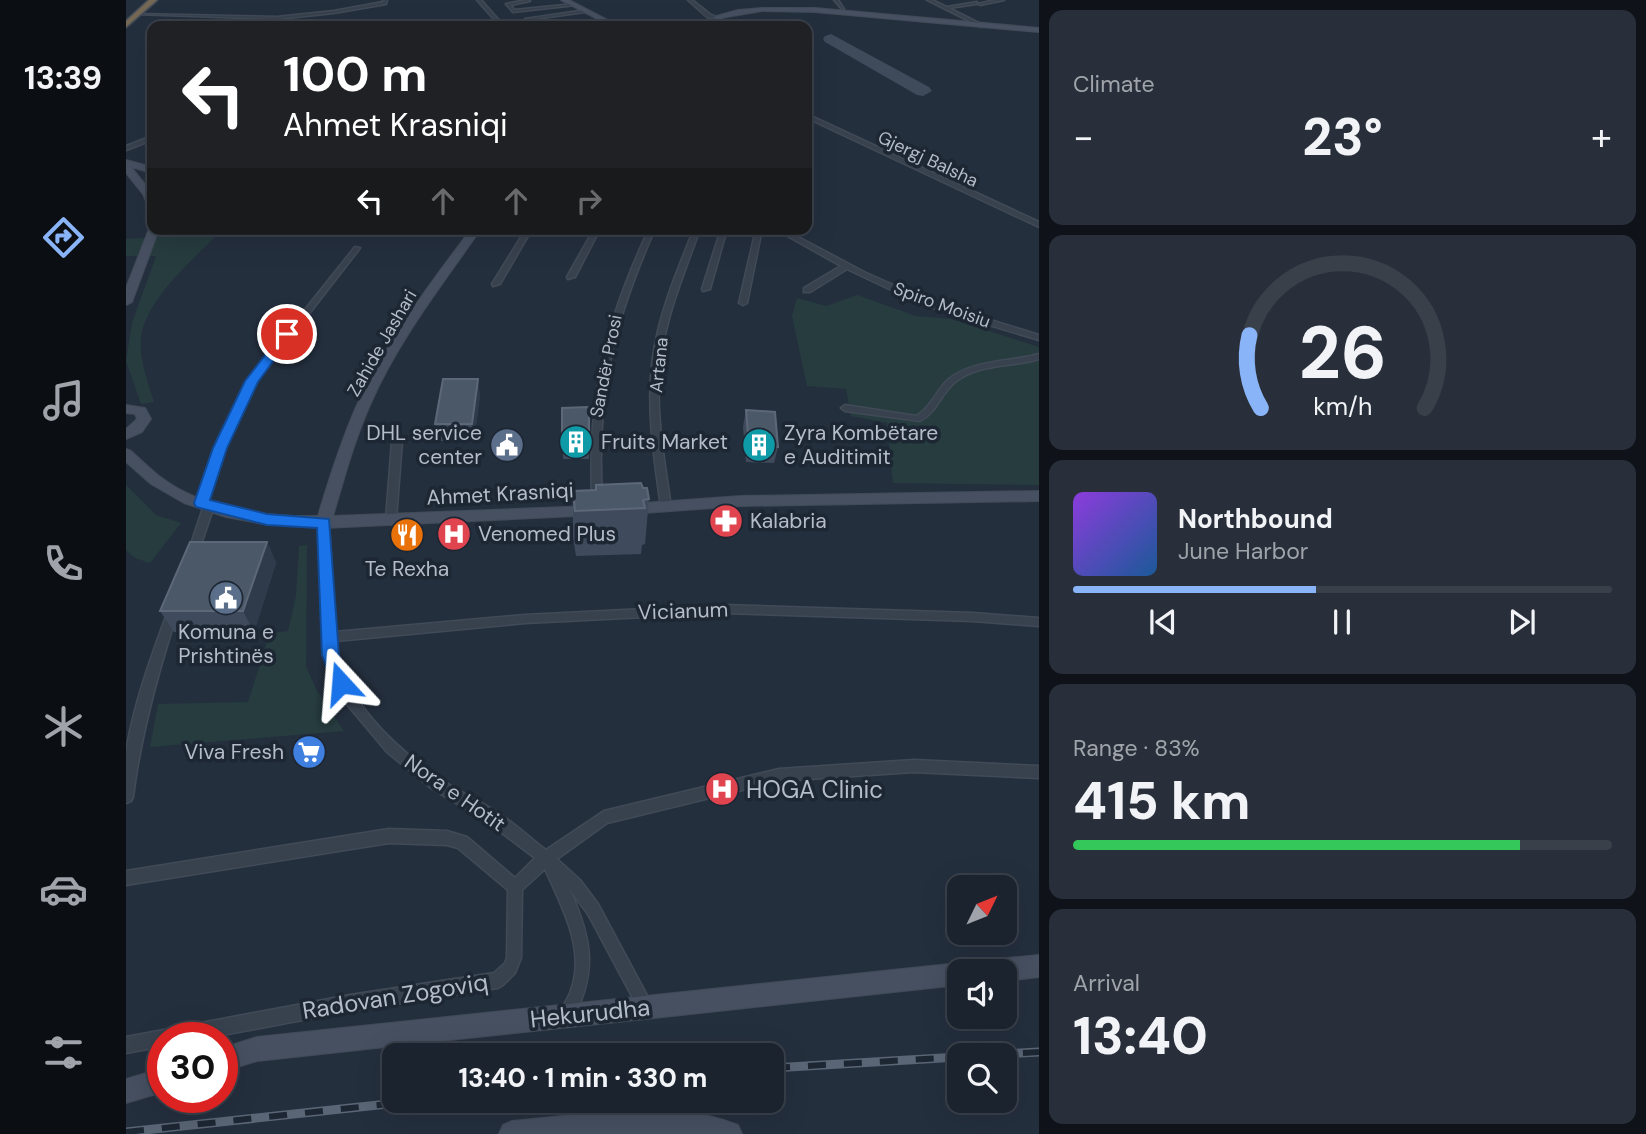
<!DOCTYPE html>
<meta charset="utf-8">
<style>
body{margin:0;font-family:"DM Sans",sans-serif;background:#282f3a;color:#f1f3f6;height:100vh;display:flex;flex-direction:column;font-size:26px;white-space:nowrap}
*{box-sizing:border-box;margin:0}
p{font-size:23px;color:#a0a4aa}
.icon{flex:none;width:38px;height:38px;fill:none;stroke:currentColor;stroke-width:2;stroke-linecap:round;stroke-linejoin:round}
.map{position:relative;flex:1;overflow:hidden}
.panel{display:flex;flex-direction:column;gap:10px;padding:10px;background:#0f1319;width:607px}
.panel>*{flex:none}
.guide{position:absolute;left:21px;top:21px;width:665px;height:214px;border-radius:14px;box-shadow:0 7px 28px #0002,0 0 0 2px #39404a;background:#202124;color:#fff;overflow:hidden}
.needle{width:46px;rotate:47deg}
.tools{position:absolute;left:821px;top:875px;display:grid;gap:14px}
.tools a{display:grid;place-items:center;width:70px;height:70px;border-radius:14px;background:#1b232e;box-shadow:0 7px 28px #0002,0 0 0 2px #39404a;font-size:35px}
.speed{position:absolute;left:21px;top:1022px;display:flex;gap:14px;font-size:35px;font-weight:700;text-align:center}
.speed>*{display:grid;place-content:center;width:91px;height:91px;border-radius:50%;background:#1b232e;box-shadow:0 7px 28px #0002,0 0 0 2px #39404a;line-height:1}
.speed .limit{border:10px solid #d22;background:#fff;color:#111}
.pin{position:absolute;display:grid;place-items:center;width:60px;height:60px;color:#fff;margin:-30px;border:4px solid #fff;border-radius:50%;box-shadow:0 2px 7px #0007}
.me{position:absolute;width:77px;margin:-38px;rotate:341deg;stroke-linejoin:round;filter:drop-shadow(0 0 5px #0008)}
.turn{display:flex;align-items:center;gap:24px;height:147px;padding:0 21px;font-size:32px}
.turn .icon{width:91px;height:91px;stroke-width:2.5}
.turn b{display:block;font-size:49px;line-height:60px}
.lanes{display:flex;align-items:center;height:66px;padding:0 21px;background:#0003;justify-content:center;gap:35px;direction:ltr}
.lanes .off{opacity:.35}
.big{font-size:52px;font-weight:800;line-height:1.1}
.panel .widget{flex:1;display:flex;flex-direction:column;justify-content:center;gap:10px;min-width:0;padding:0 24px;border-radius:14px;background:#282f3a}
.panel .dial{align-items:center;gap:0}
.dial svg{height:182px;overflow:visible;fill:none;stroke:#39404a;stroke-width:7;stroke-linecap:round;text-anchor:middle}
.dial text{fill:#f1f3f6;stroke:none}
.song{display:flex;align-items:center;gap:21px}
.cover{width:84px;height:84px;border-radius:10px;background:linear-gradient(135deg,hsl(270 70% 55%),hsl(210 70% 35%))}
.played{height:7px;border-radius:4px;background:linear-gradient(90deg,#8ab4f8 45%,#39404a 45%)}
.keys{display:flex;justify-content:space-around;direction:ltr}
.heat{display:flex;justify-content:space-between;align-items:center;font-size:38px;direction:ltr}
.charge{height:10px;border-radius:5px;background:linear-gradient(90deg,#34c759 83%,#39404a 0)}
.trip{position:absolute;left:256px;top:1043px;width:402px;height:70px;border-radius:14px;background:#1b232e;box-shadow:0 7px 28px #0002,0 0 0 2px #39404a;font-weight:800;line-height:70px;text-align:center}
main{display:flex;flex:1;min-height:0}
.dock{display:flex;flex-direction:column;width:126px;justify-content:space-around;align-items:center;background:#0b0e12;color:#a0a4aa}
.dock .icon{width:49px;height:49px}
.dock .active{color:#8ab4f8}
.dock b{font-size:32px;color:#f1f3f6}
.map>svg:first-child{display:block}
.green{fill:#263c3f}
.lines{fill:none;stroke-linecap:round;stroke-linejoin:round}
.taxiway{fill:#3f4a5a;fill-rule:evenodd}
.street-casing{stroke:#414a57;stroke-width:3}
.secondary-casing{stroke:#414a57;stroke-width:2}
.highway-casing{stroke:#434c59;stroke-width:3}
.street{fill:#38414e;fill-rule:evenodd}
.secondary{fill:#465061;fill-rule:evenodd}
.highway{fill:#746855;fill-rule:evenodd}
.rail-casing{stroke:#5a6575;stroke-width:9}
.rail{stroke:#1d2633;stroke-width:6;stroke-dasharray:18;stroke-linecap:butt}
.wall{fill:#3f4b5c}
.shaded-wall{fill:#2f3b4b}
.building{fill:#4b5868;stroke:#5c6777;stroke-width:2}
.route{fill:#1a73e8;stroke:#114b97;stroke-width:2}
.labels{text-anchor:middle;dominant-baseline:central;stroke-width:7;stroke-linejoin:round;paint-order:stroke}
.far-street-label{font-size:18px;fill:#b4bcc9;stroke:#1d2633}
.poi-label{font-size:21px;fill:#b4bcc9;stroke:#1d2633;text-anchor:start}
.street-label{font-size:21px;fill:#b4bcc9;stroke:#1d2633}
.near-poi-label{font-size:24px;fill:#b4bcc9;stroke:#1d2633;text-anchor:start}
.near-street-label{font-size:24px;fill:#b4bcc9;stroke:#1d2633}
</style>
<main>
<nav class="dock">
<b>13:39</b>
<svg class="icon active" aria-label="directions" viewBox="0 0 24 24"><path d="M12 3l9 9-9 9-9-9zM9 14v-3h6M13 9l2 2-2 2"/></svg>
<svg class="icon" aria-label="music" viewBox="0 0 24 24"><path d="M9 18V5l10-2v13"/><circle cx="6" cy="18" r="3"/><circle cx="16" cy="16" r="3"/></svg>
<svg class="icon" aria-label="phone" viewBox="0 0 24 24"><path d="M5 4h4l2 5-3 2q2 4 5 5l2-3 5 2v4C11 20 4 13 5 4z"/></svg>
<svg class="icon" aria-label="climate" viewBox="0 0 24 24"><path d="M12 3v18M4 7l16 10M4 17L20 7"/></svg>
<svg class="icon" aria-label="car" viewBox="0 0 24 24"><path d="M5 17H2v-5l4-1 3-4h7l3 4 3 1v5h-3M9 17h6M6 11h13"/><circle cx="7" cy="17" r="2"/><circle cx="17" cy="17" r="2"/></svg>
<svg class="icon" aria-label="filters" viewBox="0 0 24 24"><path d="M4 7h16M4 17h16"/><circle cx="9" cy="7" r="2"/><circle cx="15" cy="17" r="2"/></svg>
</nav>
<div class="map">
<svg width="913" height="1134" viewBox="0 0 913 1134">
<rect width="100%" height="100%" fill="#242f3e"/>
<!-- green -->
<path class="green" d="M34,229H97C71,256 19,299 15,338C13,359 22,382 28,402L15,404L0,361L6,323L30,256H0V239L33,237Z
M731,295L790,316L826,319L913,347V485L767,483L761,423L725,416L720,389L681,386L666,316L671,298L700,306Z
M0,485L30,515L55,523L24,563L9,558L0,550Z
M181,545L180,666L190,689L218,731L24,747L32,704L122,702L144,633L162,631L170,596L173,546Z"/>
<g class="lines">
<!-- taxiway -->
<path class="taxiway" d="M705,34L803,87L806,91L797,96L791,95L699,42L697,39L699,36Z"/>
<!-- street casing -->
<g class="street-casing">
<path id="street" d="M257,0H261L260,4L208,13L151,19L9,14L151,17L208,11L257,2Z
M351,0H355L378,26H374Z
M400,0L404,1L385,5L388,10L448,4L450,5L387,12L380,4Z
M562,0H566L585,15L593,18L591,19L581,17Z
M708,0H712L718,9H716Z
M801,0H806L821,7L851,2L850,4L823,8L859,26L855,27Z
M869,0H878L854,5L852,4Z
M460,10L459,12L401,20L399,19Z
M681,114L913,222V227L681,118Z
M26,136V140L0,150V146Z
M400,229H406L374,284L367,286L366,284Z
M468,229H474L449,277L442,279L441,277Z
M523,229H529C487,323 470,394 476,497L471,500L466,497C462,393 479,323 523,229Z
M568,229H574C559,271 541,313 535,357C528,407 538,458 545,507L540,510L535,507C528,458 520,407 527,357C533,313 551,271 568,229Z
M595,229H601L584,289L577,291L576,289Z
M630,229H636L621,303L617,305L613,303Z
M649,229H657L738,272L803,301L913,335V340L797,305L721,269L684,292H678V288L715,266Z
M229,247L234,248L130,382L99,448L80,504H86L88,506L72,553L67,557L63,556L62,553L78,505H72L70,503L89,448L122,381Z
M913,354V359L906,361C880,367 847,365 827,384C814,396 810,413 794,421L719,411L715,408L719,405L790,416C805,408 810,390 823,379C845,360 885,362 913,354Z
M271,438L276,441L270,520L265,524L260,520L266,441Z
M198,519L203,523L209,632L399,615L599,605L847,613L913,618V626L847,621L599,613L399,623L210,641C213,697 270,748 313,778C330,791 351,799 369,811C387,822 403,837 420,850L478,811L653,769L788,760L913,766V778L788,772L653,781L481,823L431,859L454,880L472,904L525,1003L528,1008L525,1013L520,1016L515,1013L462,914L444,890C465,937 472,971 447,1018L442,1021L437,1018L434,1013C437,1006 441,1000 444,993C461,951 436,907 419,869L396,890L395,958L389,973L377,985L372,988L224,1011L81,1038H37V1046L0,1053V1037L224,995L368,973L379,963L381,958L382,890L332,848L321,845L263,843L0,885V871L263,829L321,831L341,837L389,878L409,858L360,821L305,788L261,752L219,702L199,655L193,523Z
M47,607L51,608L52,611C32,672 15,733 7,797L5,801L0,803C0,787 0,770 0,754C6,709 26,654 42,611L43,608Z"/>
</g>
<!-- secondary casing -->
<g class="secondary-casing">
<path id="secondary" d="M435,0H443L493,26H485Z
M636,8H689L913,28V32L689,12L636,11L595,18L605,26H598L587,17L612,10Z
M0,160L26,167V173L5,167L26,193V210L23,209L17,194L0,173Z
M26,226V229H33L6,302L0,305V288L23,229Z
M345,229H355C315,286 272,341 244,405C228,441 218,479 207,516L466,506L471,507L473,511L471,515L198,528L138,524L100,517L58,503L25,484L0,462V449L5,451C14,459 23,468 33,476C77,510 139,517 192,516C203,479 215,441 231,405C260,342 303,285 345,229Z
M0,405L19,408L25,419L16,432L0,439V429L11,419L9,414L0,413Z
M913,491V501L615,506L503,514L496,509L503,504L615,496Z
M913,955V977L878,981V971H849L852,963L860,960Z
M833,963L841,966L843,971H833V985L131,1061L96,1072V1048L131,1037Z
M37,1068V1092L0,1103V1079Z
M495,1110C534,1109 575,1110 612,1125L616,1134H373L377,1125L386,1121Z"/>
</g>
<!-- highway casing -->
<g class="highway-casing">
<path id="highway" d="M23,0H31L0,27V21Z"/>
</g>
<!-- street -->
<use href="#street" class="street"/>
<!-- secondary -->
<use href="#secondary" class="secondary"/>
<!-- highway -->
<use href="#highway" class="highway"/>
<!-- rail casing -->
<g class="rail-casing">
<path id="rail" d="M861,1055L913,1052
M646,1068L833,1057
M0,1132L290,1101"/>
</g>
<!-- rail -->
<use href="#rail" class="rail"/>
</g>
<!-- wall -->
<path class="wall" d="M354,395L348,441H312L309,424Z
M463,407V459H437L436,408Z
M620,410L652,447L648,463L620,462L617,427Z
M517,488L523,499L519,544L516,545L515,554L450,556L447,537V491Z
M141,542L150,563L128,632H48L34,611Z"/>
<!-- shaded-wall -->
<path class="shaded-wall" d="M352,379L354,395L348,441L346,424Z
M141,542L150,563L128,632L117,611Z"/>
<!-- building -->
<path class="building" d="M317,379H352L346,424H309Z
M463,407V443H436V408Z
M620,410L649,412L652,447L623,446Z
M515,483L517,488H521L523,499L517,500L519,508L449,511L447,491L470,490V485Z
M64,542H141L117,611H34Z"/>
<!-- route -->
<path class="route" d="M157,332L167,334L132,382L101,448L84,500L141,514L203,519L213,655L224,683L222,689L215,691L209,689L196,655L191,528L141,525L70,507L68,503L87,448L119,381Z"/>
<!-- icons -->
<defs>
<g id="building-disc" transform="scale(1.75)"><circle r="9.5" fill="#0f9aa8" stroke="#1d2633"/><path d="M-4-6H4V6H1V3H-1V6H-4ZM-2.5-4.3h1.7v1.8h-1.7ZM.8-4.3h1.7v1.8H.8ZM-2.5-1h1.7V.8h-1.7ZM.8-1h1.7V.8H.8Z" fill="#fff"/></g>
<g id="civic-disc" transform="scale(1.75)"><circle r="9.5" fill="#5c6f8a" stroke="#1d2633"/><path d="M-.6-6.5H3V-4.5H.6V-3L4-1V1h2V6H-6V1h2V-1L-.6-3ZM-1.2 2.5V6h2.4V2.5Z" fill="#fff"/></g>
<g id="pharmacy-disc" transform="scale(1.75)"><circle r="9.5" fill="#e0444e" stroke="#1d2633"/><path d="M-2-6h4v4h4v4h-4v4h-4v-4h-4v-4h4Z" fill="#fff"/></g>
<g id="hospital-disc" transform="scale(1.75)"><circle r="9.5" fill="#e0444e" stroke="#1d2633"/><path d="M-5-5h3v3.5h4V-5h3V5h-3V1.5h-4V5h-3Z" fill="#fff"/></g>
<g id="restaurant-disc" transform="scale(1.75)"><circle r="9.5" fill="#e8710a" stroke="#1d2633"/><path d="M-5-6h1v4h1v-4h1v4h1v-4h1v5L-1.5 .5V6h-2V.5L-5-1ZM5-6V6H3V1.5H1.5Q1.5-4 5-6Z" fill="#fff"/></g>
<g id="supermarket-disc" transform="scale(1.75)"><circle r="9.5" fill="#3f7fe0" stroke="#1d2633"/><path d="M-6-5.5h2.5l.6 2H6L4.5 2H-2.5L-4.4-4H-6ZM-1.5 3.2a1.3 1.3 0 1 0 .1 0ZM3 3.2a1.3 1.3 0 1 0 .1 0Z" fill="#fff"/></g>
</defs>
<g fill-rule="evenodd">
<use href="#building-disc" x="450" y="442"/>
<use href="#civic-disc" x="381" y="445"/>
<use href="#building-disc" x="633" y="445"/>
<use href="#pharmacy-disc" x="600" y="521"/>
<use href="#hospital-disc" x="328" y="534"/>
<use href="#restaurant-disc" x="281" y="535"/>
<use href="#civic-disc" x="100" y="598"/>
<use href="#supermarket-disc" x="183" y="752"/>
<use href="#hospital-disc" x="596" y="789"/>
</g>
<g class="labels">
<!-- far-street labels -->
<g class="far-street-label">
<text transform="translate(802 159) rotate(25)">Gjergj Balsha</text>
<text transform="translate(816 305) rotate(20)">Spiro Moisiu</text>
<text transform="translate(256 343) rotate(-60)">Zahide Jashari</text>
<text transform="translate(533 365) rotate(-84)">Artana</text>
<text transform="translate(480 366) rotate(-79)">Sandër Prosi</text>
</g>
<!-- poi labels -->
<g class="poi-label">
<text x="356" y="433" text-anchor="end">DHL service<tspan x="356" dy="24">center</tspan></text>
<text x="658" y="433">Zyra Kombëtare<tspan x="658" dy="24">e Auditimit</tspan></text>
<text x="475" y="442">Fruits Market</text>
<text x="624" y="521">Kalabria</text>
<text x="352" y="534">Venomed Plus</text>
<text x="281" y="569" text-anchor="middle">Te Rexha</text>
<text x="100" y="632" text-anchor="middle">Komuna e<tspan x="100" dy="24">Prishtinës</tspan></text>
<text x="158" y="752" text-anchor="end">Viva Fresh</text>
</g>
<!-- street labels -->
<g class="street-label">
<text transform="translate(374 494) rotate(-3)">Ahmet Krasniqi</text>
<text transform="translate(557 611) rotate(-2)">Vicianum</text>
<text transform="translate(329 793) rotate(35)">Nora e Hotit</text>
</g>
<!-- near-poi labels -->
<g class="near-poi-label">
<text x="620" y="789">HOGA Clinic</text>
</g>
<!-- near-street labels -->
<g class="near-street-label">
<text transform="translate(269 996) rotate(-9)">Radovan Zogoviq</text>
<text transform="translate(464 1013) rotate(-6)">Hekurudha</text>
</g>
</g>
</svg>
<div class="tools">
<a><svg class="needle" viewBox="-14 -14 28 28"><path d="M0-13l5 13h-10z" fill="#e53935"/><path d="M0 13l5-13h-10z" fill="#a0a4aa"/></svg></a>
<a><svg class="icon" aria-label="sound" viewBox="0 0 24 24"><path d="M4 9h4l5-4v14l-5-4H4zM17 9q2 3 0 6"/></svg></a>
<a><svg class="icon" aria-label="search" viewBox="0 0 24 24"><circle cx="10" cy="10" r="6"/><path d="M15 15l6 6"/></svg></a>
</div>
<div class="speed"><div class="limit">30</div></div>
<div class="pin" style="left:161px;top:334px;background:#d93025"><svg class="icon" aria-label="arrive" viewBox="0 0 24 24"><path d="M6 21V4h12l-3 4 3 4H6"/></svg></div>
<svg class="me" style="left:215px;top:683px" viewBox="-20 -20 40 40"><path d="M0-17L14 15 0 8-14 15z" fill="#1a73e8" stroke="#fff" stroke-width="4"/></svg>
<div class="trip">13:40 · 1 min · 330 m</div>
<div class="guide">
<div class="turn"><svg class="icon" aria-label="left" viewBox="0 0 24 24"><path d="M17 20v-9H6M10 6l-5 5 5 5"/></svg><div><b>100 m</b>Ahmet Krasniqi</div></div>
<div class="lanes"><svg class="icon" aria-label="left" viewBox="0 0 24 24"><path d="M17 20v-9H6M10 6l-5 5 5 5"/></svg><svg class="icon off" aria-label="ahead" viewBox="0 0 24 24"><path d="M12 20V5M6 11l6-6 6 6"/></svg><svg class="icon off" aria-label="ahead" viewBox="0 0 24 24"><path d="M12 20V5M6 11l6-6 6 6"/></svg><svg class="icon off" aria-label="right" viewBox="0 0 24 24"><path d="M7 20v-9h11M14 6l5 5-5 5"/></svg></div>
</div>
</div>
<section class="panel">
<div class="widget"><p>Climate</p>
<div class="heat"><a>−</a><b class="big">23°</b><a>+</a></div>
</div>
<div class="widget dial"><svg viewBox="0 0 100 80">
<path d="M14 69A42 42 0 1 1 86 69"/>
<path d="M14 69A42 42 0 0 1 9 37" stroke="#8ab4f8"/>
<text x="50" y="56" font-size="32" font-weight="700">26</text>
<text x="50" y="72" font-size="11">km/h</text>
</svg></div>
<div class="widget">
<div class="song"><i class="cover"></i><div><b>Northbound</b><p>June Harbor</p></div></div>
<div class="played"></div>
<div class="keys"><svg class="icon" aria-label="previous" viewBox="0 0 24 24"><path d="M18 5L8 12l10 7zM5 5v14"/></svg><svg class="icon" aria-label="pause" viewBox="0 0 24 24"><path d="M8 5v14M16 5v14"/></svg><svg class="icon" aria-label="next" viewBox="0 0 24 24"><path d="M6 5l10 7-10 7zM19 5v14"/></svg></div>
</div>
<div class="widget"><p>Range · 83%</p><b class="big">415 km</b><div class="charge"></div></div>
<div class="widget"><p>Arrival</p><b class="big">13:40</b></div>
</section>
</main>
